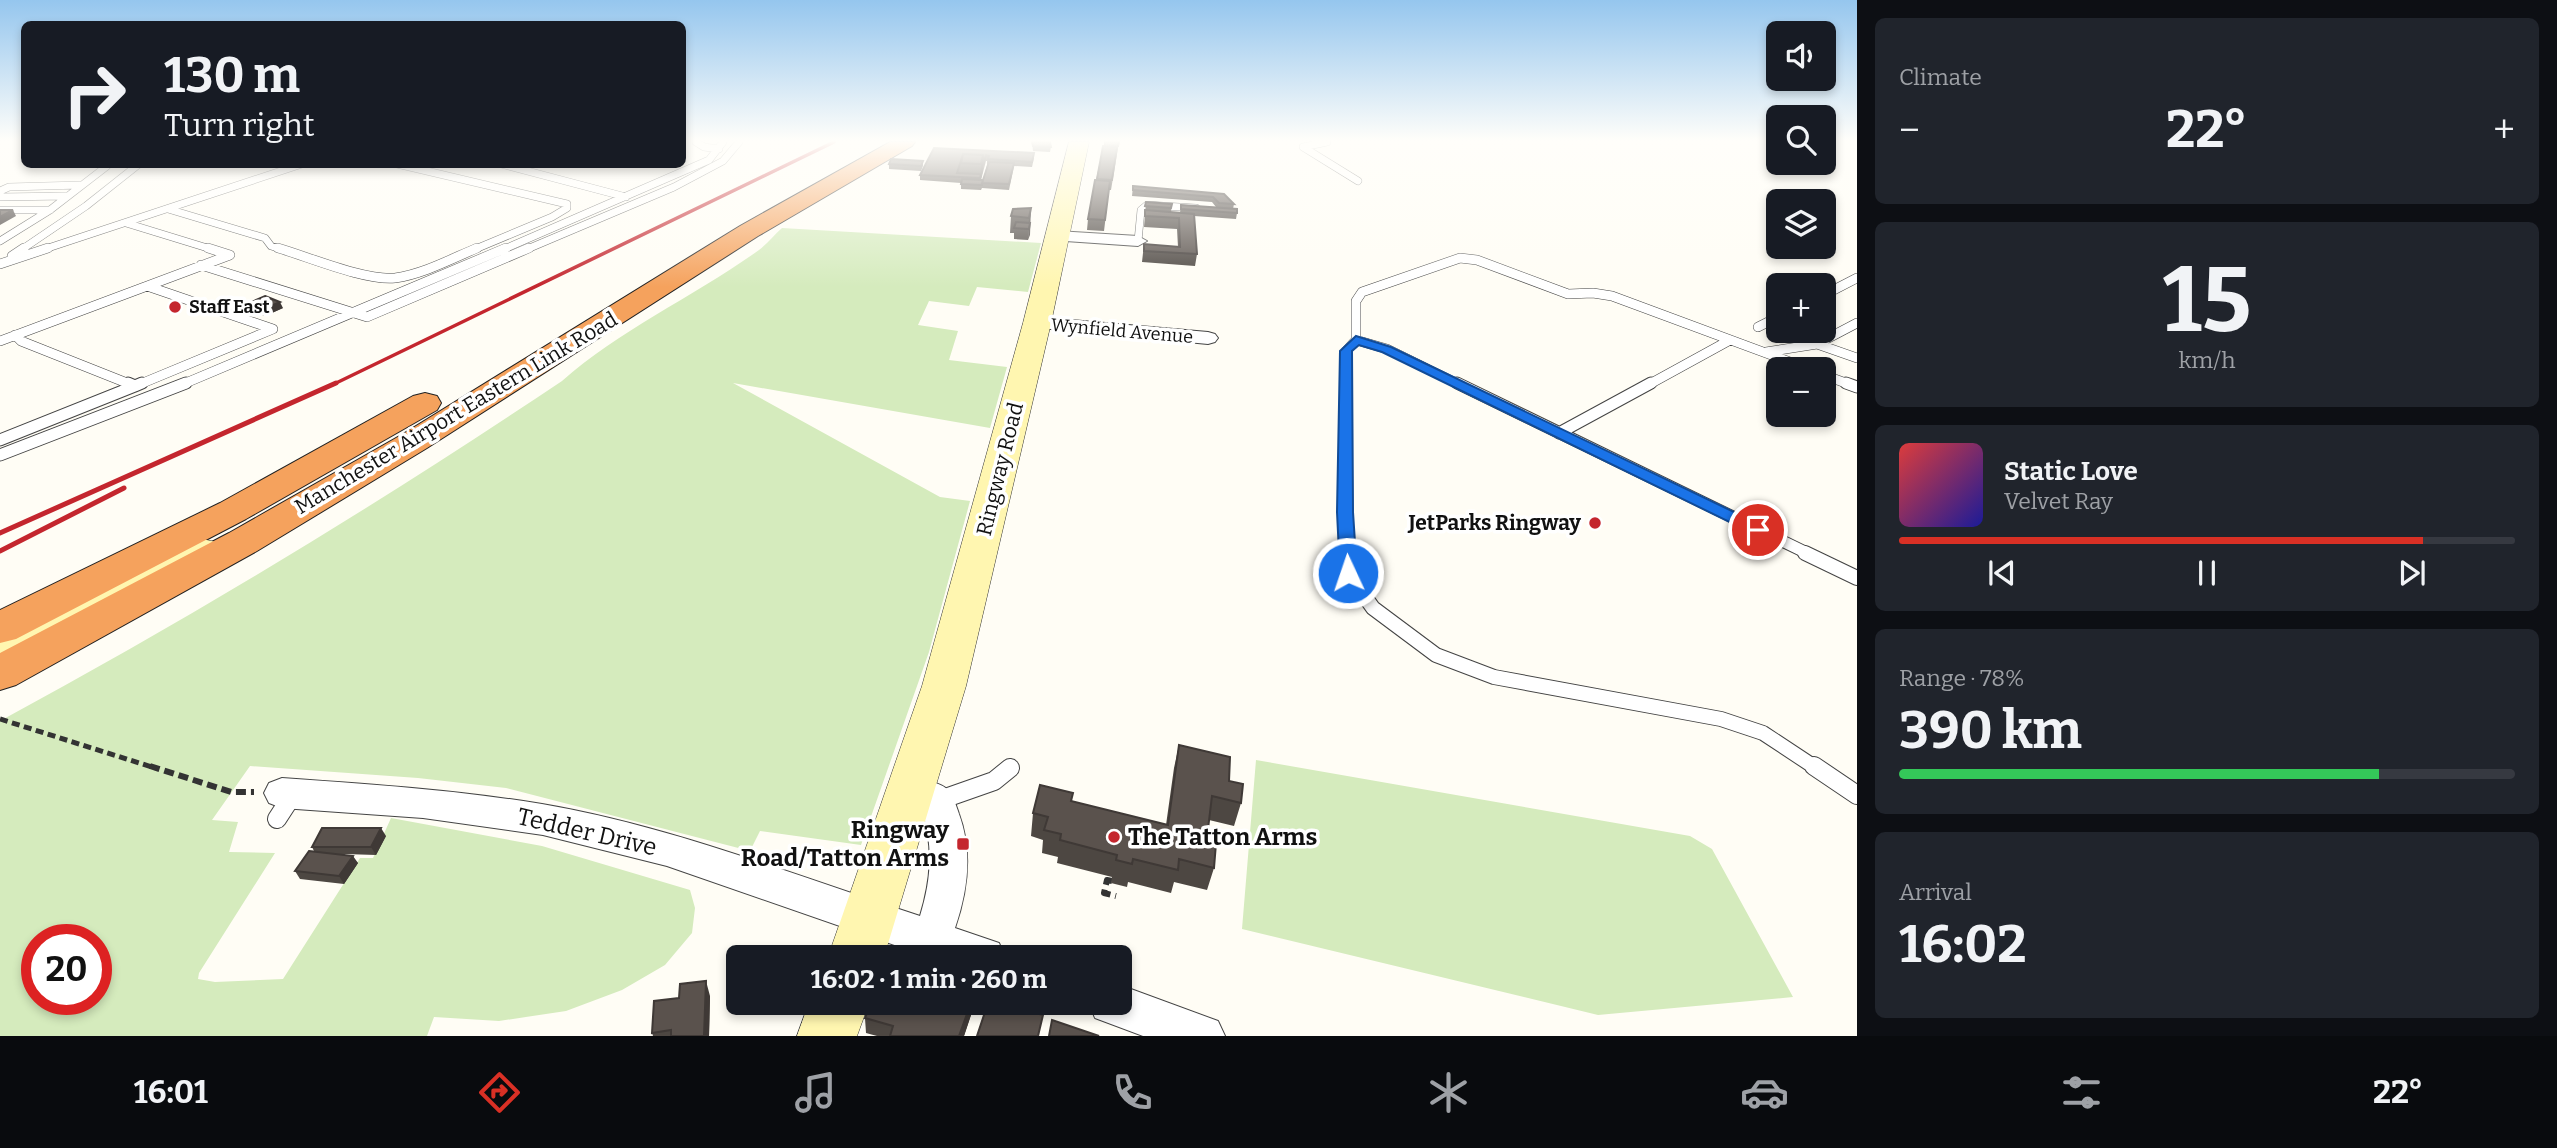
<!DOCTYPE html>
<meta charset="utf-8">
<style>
body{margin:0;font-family:Bitter,serif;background:#20242c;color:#f1f3f6;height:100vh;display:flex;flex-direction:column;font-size:26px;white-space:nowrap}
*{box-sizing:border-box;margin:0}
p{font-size:23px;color:#9ea1a6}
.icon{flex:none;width:38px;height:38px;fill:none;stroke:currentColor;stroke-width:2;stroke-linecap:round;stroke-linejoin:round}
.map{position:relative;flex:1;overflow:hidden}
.drawer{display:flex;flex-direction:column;gap:18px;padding:18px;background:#0d0f14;width:700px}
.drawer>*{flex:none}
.guide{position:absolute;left:21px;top:21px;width:665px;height:147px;border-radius:10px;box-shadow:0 4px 10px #0003;background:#171b24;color:#f1f3f6;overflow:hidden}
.fabs{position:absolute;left:1766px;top:21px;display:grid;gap:14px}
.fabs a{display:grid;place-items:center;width:70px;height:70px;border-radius:10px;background:#171b24;box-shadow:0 4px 10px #0003;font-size:35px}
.speed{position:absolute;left:21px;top:924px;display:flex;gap:14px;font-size:35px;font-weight:700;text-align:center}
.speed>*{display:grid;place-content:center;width:91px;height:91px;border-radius:50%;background:#171b24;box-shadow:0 4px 10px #0003;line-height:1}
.speed .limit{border:10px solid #d22;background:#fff;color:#111}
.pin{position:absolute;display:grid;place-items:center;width:60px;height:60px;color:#fff;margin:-30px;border:4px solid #fff;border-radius:50%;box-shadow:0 2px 7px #0007}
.me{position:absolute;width:77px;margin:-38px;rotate:357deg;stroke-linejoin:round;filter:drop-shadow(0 0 5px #0008)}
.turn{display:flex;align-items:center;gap:24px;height:147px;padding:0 28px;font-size:32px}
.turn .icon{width:91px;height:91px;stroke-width:2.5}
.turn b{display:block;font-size:49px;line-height:60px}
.big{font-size:52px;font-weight:700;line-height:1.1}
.drawer .widget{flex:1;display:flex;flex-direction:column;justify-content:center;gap:10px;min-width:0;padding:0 24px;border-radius:10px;background:#20242c}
.drawer .dial{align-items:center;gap:0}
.dial b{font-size:91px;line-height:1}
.song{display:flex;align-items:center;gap:21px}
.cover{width:84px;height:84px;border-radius:10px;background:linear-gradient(135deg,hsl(0 70% 55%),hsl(240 70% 35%))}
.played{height:7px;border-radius:4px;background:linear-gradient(90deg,#d93025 85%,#363941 85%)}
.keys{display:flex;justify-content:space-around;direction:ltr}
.heat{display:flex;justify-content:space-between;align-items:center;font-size:38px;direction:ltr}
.charge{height:10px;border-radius:5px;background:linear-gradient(90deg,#34c759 78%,#363941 0)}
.trip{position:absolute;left:726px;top:945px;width:406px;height:70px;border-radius:10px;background:#171b24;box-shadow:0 4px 10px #0003;font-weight:700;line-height:70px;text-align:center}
.tabs{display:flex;height:112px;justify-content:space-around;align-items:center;background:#090b0e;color:#9ea1a6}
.tabs .icon{width:49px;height:49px}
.tabs .selected{color:#d93025}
.tabs b{font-size:32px;color:#f1f3f6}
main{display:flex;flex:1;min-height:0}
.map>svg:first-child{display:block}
.green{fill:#d5ebbd;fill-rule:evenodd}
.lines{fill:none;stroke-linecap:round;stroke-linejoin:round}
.lane-far4-casing{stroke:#444;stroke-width:8}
.lane-far3-casing{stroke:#444;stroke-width:10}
.lane-far2-casing{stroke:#444;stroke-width:13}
.lane-far1-casing{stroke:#444;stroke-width:16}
.lane-casing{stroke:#444;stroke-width:20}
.street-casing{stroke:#444;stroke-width:2}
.secondary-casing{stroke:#333;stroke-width:1}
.highway-casing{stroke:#222;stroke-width:2}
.path-far1{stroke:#333;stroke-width:5;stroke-dasharray:8 4.5;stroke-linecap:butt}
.path{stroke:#333;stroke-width:6;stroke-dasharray:10 5;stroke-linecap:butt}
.lane-far4{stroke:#fff;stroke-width:7}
.lane-far3{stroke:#fff;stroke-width:9}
.lane-far2{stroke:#fff;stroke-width:11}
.lane-far1{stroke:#fff;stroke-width:14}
.lane{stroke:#fff;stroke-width:18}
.street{fill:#fff;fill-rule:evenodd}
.secondary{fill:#fff6b0;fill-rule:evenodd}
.highway{fill:#f5a25d;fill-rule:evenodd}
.rail-far1{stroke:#c4262e;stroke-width:3.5}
.rail{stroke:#c4262e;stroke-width:5}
.wall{fill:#4d4742;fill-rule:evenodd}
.shaded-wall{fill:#3f3936}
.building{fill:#5a524d;stroke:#3f3936;stroke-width:2}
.route{fill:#1a73e8;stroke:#114b97;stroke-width:2}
.poi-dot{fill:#c4262e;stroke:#fff;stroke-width:2.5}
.labels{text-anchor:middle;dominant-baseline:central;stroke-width:7;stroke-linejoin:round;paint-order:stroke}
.far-poi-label{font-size:18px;font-weight:bold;fill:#111;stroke:#fff;text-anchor:start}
.far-street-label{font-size:18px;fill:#111;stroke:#fff}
.street-label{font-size:21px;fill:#111;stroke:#fff}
.poi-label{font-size:21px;font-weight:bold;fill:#111;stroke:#fff;text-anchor:end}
.near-poi-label{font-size:24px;font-weight:bold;fill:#111;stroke:#fff;text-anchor:end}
.near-street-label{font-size:24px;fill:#111;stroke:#fff}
</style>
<main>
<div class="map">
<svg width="1857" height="1036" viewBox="0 0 1857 1036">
<rect width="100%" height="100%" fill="#fffdf5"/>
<!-- green -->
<path class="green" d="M782,228L1041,243L1028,292L977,287L969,306L929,301L918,325L958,331L949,360L1007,367L990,428L733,383L940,497L970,501L929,652L861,845L760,831L750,851L506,788L418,778L250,766L212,820L238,822L229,852L275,853L199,973L198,979L215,982L283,979L360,858H373L391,818L542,846L690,890L695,908L692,933L665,965L622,990L566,1011L499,1021L434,1017L427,1036H0V721C193,617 380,503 562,381C621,329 695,296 759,250C767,244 774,235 782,228ZM37,940H96V999H37Z
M1256,760L1690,836L1712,849L1793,997L1598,1015L1242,929Z"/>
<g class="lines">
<!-- lane-far4 casing -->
<g class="lane-far4-casing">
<path id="lane-far4" d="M696,142L704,147L719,149
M1327,142L1303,147L1358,181
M397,164L567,204V208L552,217L473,250
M501,164L626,197
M0,191L9,187L80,185
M0,197L67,196
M168,209L265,238L271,246L284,250
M0,210H50
M126,223L214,250
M0,241L50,210L107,166
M1138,241L1141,210L1147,205L1196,208
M21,250L86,206L139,164
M42,250L302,164
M502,250L709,160L723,142
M525,250L674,187L723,161L739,142"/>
</g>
<!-- lane-far3 casing -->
<g class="lane-far3-casing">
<path id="lane-far3" d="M278,248C309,257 365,281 395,278C423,274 451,259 477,248
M12,256L24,248
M0,264L48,248
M201,265L367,317L529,248
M1824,295L1857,278
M1758,327L1778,317
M15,335L21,341L132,385
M1356,340L1387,349L1460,385
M0,341L230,255L208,248
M1817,344L1857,358
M1766,352L1817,344L1857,323
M1824,375L1851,385
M138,385L273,329L147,286
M181,385L506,248
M1346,385V351L1356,340V301L1362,292L1460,258L1477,260L1568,294L1593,293L1612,296L1809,369
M1648,385L1730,340"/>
</g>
<!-- lane-far2 casing -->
<g class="lane-far2-casing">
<path id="lane-far2" d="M1346,383L1347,554
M1457,383L1809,554
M1846,383L1857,387
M135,386L142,383
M1559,433L1651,383
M0,440L135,386L128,383
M0,455L186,383"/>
</g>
<!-- lane-far1 casing -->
<g class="lane-far1-casing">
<path id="lane-far1" d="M1347,553L1348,573L1373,608L1436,655L1494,677L1721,719L1763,733L1816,768
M1805,553L1857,578"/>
</g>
<!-- lane casing -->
<g class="lane-casing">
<path id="lane" d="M1814,766L1857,795
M937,801L994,781L1010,768
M277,819L292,796"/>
</g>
<!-- street casing -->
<g class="street-casing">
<path id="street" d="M1057,231L1138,236L1147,241L1138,246L1051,240L1049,236L1051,232Z
M1037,317L1208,332L1215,334L1218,338L1215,342L1208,344L1030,327L1027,323L1030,319Z
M910,777C921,780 938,781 947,789C953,795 956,805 959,814C973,852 968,890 955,928L999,943L1005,957H929L667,866L543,835L423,818L282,808L269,803L264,793L269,783L282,778C369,784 456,790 542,804C671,826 796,876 920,916C931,880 934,847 922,811L898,802L892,792L898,782Z
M1120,985L1218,1021L1225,1036H1143L1095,1018L1089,1003H1120Z"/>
</g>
<!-- secondary casing -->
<g class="secondary-casing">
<path id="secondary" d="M1069,142H1089L1051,323L966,686L884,957H828L922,686L1023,323Z
M202,539L216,542L221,551L216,560L15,660L0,664V631L188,542Z
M809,1003H869L857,1036H797Z"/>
</g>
<!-- highway casing -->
<g class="highway-casing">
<path id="highway" d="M890,142H915L912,146L758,236L427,448L257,551L16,685L0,690V653L229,533L403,434L740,226Z
M425,393L437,396L441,403L437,410L246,519L16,639L0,643V610L220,503L413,396Z"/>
</g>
<!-- path-far1 -->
<path class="path-far1" d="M0,719L155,768"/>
<!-- path -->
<path class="path" d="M150,766L231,792H254
M1112,881L1107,880L1104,893L1116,896"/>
<!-- lane-far4 -->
<use href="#lane-far4" class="lane-far4"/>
<!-- lane-far3 -->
<use href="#lane-far3" class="lane-far3"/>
<!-- lane-far2 -->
<use href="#lane-far2" class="lane-far2"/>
<!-- lane-far1 -->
<use href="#lane-far1" class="lane-far1"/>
<!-- lane -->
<use href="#lane" class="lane"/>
<!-- street -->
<use href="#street" class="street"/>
<!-- secondary -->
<use href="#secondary" class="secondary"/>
<!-- highway -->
<use href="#highway" class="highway"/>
<!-- rail-far1 -->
<path class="rail-far1" d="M332,385L834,142"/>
<!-- rail -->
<path class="rail" d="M0,533L336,383
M0,551L124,488"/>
</g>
<!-- wall -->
<path class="wall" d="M1032,142L1051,147L1050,152L1033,151Z
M1105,142H1119L1111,190H1109L1104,231L1087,230L1088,219L1103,146H1105Z
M934,148L1034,153V158L1032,167L1014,166L1009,190L982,188L981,190L961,189V183L920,180V175ZM986,161H987V165L983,180H981Z
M923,161V166L921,171L889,169V164Z
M1133,186L1224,194L1234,204L1233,209L1237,213L1236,219L1194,216L1197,254L1195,266L1142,262L1144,244L1178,247L1177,229L1144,227L1146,202L1172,204L1171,212L1180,213L1181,205L1216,207L1212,202L1132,196Z
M1031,208L1028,240L1014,239V233H1010L1011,216Z
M247,304L283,308L265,316L249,310Z
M1179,745L1229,781L1241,803L1234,826L1209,820L1208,829L1214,868L1207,890L1174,882L1171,893L1128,882L1127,887L1111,883L1112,877L1057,863L1058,857L1042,853L1043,840L1031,836L1033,813L1071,801L1166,825L1174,768Z
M386,836L376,855L344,854L358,863L344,884L300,879L295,871L314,851L312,847Z
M710,996L709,1036H714H653L652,1033Z
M974,1006L964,1036H877L866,1033L865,1018Z"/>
<!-- shaded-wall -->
<path class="shaded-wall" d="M983,155V170L980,184L981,164Z
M1031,208L1030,235L1028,240L1029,218Z
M13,210L16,216L0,225V217Z
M280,302L283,308L265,316L262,310Z
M381,828L386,836L376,855L371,847Z
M353,856L358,863L344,884L339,876Z
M706,981L710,996L709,1036H704Z
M971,1003H974V1006L964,1036H959Z"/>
<!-- building -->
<path class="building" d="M1032,142H1050L1051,147L1033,146Z
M1105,142H1119L1118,146L1105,145Z
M1103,146L1117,147L1112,180L1097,179Z
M934,148L1034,153L1032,162L988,159L989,156L986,155L983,165V155L963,154L957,173L981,174L980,178L920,175Z
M963,154L983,155L981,164L961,163Z
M891,159L923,161L921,166L889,164Z
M989,162L1014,163L1009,184L982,183Z
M962,179L983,180L982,185L961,184Z
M1095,180L1110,181L1105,220L1088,219Z
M1133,186L1224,194L1234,204L1219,203L1213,197L1133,190Z
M1146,202L1172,204L1171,208L1145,206Z
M1181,205L1237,209V213L1181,209Z
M1031,208L1029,218L1011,216L1013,209Z
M0,210H13L0,217Z
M1145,210L1194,214L1197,254L1144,251V244L1180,247L1179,218L1145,216Z
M1016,222L1030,223L1029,229L1014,228Z
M265,296L280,302L262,310L247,304Z
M1179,745L1230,757L1229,781L1243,784L1241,803L1212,796L1208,829L1217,831L1214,868L1179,859L1178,870L1133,859L1132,864L1116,860L1117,855L1060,840L1061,834L1044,830L1048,817L1033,813L1040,785L1073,793L1071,801L1168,825Z
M322,828H381L371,847H312Z
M309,851L353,856L339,876L295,871Z
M706,981L704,1036H671V1030L652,1033L654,1001L679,998L680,984Z
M871,1003H971L959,1036H890L893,1026L865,1018Z
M988,1003H999L1043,1015L1038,1036H977Z
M1052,1020L1099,1036H1049Z"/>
<!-- sky -->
<linearGradient id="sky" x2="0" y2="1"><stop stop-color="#95c6ee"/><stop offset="0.49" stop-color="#fffefa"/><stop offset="1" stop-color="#fffefa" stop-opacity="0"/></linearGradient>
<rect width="1857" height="287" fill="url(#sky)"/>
<!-- route -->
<path class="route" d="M1356,336L1391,347L1763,526L1766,530L1763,533H1752L1382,352L1359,345L1352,351L1353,512L1357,573L1348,579L1342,577L1340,573L1337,512L1340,351Z"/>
<!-- markers -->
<g class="poi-dot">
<circle cx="175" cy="307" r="7"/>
<circle cx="1595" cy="523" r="7"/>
<circle cx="1114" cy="837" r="7"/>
<rect x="956" y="837" width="14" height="14" rx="3.5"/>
</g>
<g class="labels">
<!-- far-poi labels -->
<g class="far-poi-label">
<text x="189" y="307">Staff East</text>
</g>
<!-- far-street labels -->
<g class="far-street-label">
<text transform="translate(1122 331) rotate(5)">Wynfield Avenue</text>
</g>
<!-- street labels -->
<g class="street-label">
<text transform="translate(456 413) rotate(-31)">Manchester Airport Eastern Link Road</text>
<text transform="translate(1000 469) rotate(-76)">Ringway Road</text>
</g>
<!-- poi labels -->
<g class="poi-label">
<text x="1581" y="523">JetParks Ringway</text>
</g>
<!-- near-poi labels -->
<g class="near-poi-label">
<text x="949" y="830">Ringway<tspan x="949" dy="28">Road/Tatton Arms</tspan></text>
<text x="1128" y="837" text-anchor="start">The Tatton Arms</text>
</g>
<!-- near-street labels -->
<g class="near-street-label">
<text transform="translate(587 832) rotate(13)">Tedder Drive</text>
</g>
</g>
</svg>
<div class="fabs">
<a><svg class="icon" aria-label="sound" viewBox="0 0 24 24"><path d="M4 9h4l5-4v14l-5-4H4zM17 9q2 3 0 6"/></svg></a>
<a><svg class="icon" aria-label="search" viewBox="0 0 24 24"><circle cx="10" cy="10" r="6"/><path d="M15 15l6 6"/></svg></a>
<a><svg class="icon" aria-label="layers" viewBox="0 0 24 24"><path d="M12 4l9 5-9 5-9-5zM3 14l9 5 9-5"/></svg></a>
<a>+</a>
<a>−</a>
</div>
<div class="speed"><div class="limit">20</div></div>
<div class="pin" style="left:1758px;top:530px;background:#d93025"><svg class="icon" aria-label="arrive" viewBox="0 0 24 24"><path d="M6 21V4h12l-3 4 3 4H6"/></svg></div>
<svg class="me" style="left:1348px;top:573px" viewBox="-20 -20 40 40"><circle r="17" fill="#1a73e8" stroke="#fff" stroke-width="3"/><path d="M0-11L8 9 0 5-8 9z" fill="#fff"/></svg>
<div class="trip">16:02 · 1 min · 260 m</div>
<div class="guide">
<div class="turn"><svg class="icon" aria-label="right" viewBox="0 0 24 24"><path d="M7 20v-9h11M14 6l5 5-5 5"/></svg><div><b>130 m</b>Turn right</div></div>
</div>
</div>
<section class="drawer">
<div class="widget"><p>Climate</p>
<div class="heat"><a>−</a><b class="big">22°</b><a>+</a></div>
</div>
<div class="widget dial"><b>15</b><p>km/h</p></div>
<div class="widget">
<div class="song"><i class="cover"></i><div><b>Static Love</b><p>Velvet Ray</p></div></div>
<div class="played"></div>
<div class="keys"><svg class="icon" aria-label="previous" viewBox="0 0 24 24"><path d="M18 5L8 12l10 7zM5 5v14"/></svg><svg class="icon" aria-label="pause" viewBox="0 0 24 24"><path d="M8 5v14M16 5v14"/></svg><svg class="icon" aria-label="next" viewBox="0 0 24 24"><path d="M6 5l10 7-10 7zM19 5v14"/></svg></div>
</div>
<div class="widget"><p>Range · 78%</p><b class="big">390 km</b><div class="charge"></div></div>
<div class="widget"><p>Arrival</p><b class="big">16:02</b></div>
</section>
</main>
<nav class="tabs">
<b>16:01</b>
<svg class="icon selected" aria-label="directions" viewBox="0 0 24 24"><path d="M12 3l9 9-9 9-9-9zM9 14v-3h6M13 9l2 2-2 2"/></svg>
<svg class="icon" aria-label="music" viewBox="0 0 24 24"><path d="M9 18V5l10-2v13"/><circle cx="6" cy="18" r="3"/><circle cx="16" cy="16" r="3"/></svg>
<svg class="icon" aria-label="phone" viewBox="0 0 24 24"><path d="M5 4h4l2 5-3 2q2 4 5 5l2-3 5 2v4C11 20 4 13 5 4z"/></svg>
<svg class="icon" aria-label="climate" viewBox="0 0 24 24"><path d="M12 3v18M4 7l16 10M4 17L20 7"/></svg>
<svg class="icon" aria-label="car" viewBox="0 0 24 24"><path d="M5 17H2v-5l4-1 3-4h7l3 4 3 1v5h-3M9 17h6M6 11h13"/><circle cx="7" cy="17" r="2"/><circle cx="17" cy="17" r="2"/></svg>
<svg class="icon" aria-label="filters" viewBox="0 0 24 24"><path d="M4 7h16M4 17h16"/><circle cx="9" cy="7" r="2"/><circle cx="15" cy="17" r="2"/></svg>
<b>22°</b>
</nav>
